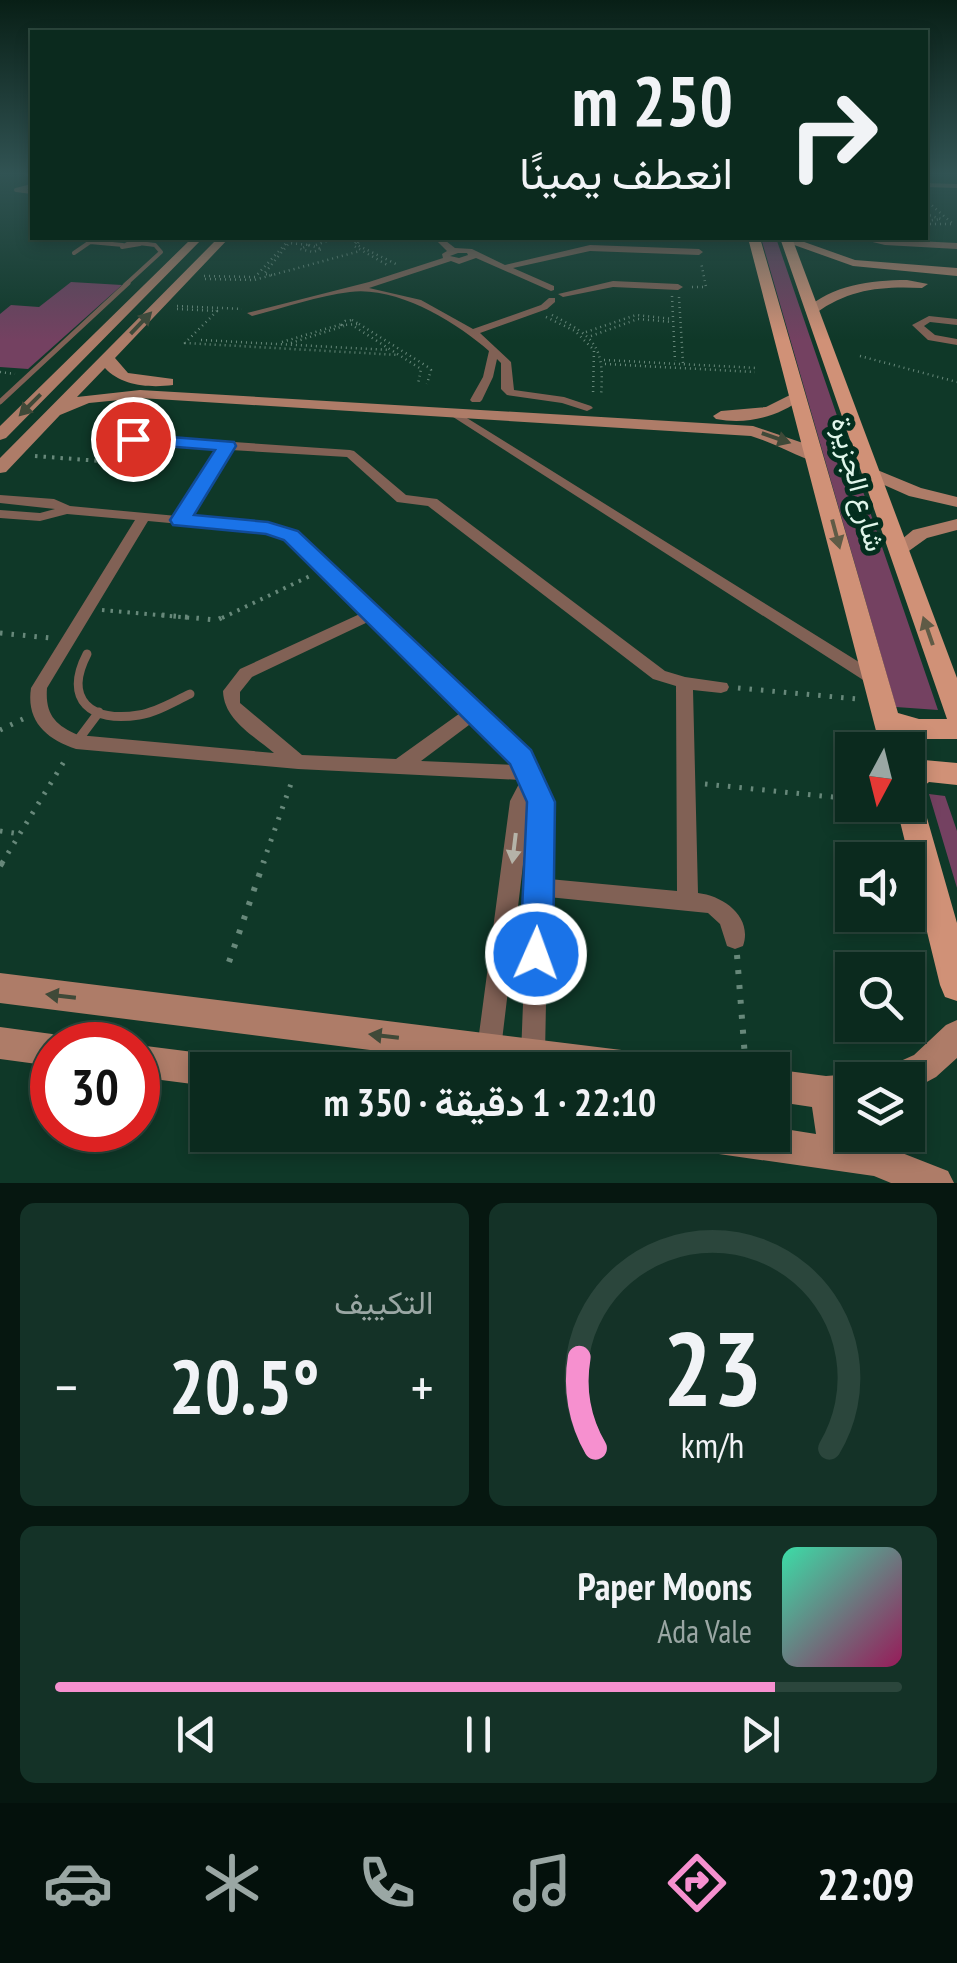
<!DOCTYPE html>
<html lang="ar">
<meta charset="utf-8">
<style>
body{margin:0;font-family:"PT Sans Narrow",Vazirmatn,sans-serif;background:#143227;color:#f1f3f6;direction:rtl;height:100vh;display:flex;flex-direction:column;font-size:38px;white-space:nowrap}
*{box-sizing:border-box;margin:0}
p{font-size:32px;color:#9aa7a4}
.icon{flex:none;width:55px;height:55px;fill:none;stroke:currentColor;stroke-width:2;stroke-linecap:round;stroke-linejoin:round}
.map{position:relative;height:1183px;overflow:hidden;direction:ltr}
.panel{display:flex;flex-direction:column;gap:20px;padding:20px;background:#061710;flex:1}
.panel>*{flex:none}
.guide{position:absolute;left:30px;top:30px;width:898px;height:210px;border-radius:0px;box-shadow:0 5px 15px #0003,0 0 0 2px #2b463c;direction:rtl;background:#0b2a1e;color:#f1f3f6;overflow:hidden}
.needle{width:65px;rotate:187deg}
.fabs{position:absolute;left:835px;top:732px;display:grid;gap:20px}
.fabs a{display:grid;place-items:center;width:90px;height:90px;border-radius:0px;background:#0b2a1e;box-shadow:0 5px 15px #0003,0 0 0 2px #2b463c;font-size:50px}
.speed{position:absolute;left:30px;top:1022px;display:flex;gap:20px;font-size:50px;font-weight:700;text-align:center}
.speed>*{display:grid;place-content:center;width:130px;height:130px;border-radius:50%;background:#0b2a1e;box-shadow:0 5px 15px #0003,0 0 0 2px #2b463c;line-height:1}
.speed .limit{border:15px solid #d22;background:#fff;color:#111}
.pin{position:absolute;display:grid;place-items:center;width:85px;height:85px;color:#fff;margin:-42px;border:5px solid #fff;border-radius:50%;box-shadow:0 2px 10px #0007}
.me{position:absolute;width:110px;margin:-55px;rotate:2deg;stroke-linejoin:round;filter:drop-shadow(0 0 8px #0008)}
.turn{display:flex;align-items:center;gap:35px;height:210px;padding:0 30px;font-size:45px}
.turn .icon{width:130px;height:130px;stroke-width:2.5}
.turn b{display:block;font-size:70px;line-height:85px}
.big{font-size:75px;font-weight:700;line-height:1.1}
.panel .tile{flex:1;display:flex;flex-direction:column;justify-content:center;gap:15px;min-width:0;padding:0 35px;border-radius:15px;background:#143227}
.panel .dial{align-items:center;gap:0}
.dial svg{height:260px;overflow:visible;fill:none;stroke:#2b463c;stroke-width:7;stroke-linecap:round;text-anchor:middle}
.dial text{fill:#f1f3f6;stroke:none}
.song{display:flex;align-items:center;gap:30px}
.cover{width:120px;height:120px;border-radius:15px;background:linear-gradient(135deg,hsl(160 70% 55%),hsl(330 70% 35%))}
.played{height:10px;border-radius:5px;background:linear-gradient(90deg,#f690cf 85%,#2b463c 85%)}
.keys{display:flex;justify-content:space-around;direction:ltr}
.heat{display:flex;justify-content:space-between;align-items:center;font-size:55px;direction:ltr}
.panel .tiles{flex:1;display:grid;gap:20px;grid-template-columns:1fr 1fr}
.tile:last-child{grid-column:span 2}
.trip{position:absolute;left:190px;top:1052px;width:600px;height:100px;border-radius:0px;background:#0b2a1e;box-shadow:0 5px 15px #0003,0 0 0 2px #2b463c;font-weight:700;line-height:100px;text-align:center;direction:rtl}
.tabs{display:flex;height:160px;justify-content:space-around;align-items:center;background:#04110c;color:#9aa7a4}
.tabs .icon{width:70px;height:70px}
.tabs .active{color:#f690cf}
.tabs b{font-size:45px;color:#f1f3f6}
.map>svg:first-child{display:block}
.green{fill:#744161}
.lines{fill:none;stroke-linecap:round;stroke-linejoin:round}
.path-far3{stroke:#67887a;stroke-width:2.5;stroke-dasharray:1 4;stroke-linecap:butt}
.path-far2{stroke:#67887a;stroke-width:4;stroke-dasharray:2.5 6;stroke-linecap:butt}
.path-far1{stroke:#67887a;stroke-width:5;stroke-dasharray:2.5 9;stroke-linecap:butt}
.path{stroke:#67887a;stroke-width:6;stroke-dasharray:4 11;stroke-linecap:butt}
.lane-far2{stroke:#816155;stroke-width:4}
.lane-far1{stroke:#816155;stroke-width:5}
.lane{stroke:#816155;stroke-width:9}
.street{fill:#816155;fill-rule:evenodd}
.secondary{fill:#ae7c68;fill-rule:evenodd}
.primary{fill:#d09177;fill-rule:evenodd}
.oneway{fill:#3f4938}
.oneway2{fill:#5f5b46}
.oneway3{fill:#b5b3a8}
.route{fill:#1a73e8;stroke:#114b97;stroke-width:2.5}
.labels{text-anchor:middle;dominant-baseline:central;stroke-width:10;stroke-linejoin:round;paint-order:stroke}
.street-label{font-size:28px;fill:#e0f6eb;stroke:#032e1e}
</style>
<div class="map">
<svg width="957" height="1183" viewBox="0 0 957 1183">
<rect width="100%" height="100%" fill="#0f3828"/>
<!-- green -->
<path class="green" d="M761,238H776L938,710L896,707Z
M71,282L122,285L28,369L0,367V314L11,305L39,307Z
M929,794L945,796L957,831V888Z"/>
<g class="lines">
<!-- path-far3 -->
<path class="path-far3" d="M925,214L941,219L925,221
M925,224H953L928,202
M358,238L354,246L389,266
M361,238L357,245L396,264
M309,245L322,249L313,252L300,249Z
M316,245L335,238
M272,275L264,274L289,243L309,245
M204,276L255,277L291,238
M205,279L254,280L360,251
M692,287H706L701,262
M672,296L675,361
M679,297L683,363
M177,306L242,309
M177,309L217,311L185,343L399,355
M552,315C595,337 605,346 601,396
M546,317L575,331L594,350L593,395
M352,320L359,324L342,325L345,321Z
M359,324L428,367L431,370L427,384
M355,327L421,369L418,384
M586,332L636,315L673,319
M591,336L638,319L673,322
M201,340L390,350
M282,342L342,324
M291,343L344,326
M860,356L957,382
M604,360L757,368
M605,364L755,372
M0,372L15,374"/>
<!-- path-far2 -->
<path class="path-far2" d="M35,456L100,461
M102,610L191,618
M222,618L312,575"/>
<!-- path-far1 -->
<path class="path-far1" d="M162,615L217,620L227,615
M0,633L50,638
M738,688L858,699
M0,730L27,717
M705,784L852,799
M0,831L20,834
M2,863L68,755
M263,863L293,778"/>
<!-- path -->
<path class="path" d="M0,866L3,861
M737,955L746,1070
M229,962L264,861"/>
<!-- lane-far2 -->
<path class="lane-far2" d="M32,186L16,190L32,192
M90,238V242L123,245
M131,242L140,244L122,247Z
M74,253L90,242
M125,285L161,252L155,245L139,243"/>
<!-- lane-far1 -->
<path class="lane-far1" d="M0,402L128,283"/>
<!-- lane -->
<path class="lane" d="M87,654C63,700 91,723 139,715C157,712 173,702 190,694
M78,740L99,712"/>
<!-- street -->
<path class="street" d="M925,183L957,184V188L926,187Z
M434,238H442L455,248L472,249L505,265L590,245L699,249L703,252L699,255L590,251L513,268L554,286V290L551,291L476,258L459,264L451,261L369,288L421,300L473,329L541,305L549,298H555V302L547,309L480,333L511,362L514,390L564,397L591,406L593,408L587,411L562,403L507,395L501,389V363L497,359L493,377L482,400L480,402H472L470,400L483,377L489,351C456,322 397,286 350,292C317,296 284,308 252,316L247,313L369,282L443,258L442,254L447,251ZM458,253H467L468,255L459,258L450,256Z
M856,238L957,243V249L885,245Z
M613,281L678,284L683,287L678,290L613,287L563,297L558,294Z
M929,316L957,319V325L930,322L924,326L935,335L957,339V345L928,340L912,325Z
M454,410L883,677L885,681L883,685H871L450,415L448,413Z
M130,435L350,450L354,451L406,495L437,499L665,671L685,677L727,683L729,687L727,691L721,693L693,690L698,893C724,896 753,917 743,946L735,949L727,946L720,924L708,913L548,897L545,1055L541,1063L533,1067L525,1063L521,1055L531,798L501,1049L497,1057L489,1061L481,1057L477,1049L510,801L521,780L298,769L76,749C46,739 26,721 31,688L135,520L67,514L40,521L0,518V510L40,513L55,509L0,503V495L54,499L70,506L177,516L219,449L133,443L114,465H106V459L126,436ZM231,450L347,457L397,502L428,506L653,679L676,686L677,891L549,879L551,802L548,792L540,782L528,753L296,533L268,524L190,517ZM148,521L266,532L286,539L362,613L240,669L223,691C224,720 253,735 274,753L78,735C55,725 45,714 47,688ZM370,621L463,711L396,759L302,755L240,703V692L252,677ZM473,722L515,765L421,761Z"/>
<!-- secondary -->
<path class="secondary" d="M25,174H32V177L27,176Z
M192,238H203L6,438L0,440V426Z
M218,238H229L115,358L128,373L173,379V385C150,388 121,386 105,368L77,397L140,390L753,426L803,443L823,457L815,462C794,455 774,443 751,436L140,398L89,403L60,415L6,472L0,473V458Z
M783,238H793L855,260L957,268V276L853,266L783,241Z
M907,280L928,284L922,288C882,286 849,289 816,313L805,310C832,285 870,280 907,280Z
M798,391L805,395L803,398C778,417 747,425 716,419L713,416L721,411L766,407Z
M870,467L921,488L957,497V507L909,496L864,476L862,472Z
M957,519V530L927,538L906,553H892L890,549L913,530Z
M0,973L654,1054L665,1059L670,1070H528L0,1003Z
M957,1020V1058L936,1077L908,1092V1080H881L885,1068L914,1055L946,1025Z
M0,1027L52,1034L63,1039L66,1045H52V1066L0,1059Z
M138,1045L209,1054L220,1059L225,1070H208V1086L138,1077Z
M772,1069L826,1076L852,1074L864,1078L852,1080V1106L845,1107L851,1138L874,1142L948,1171L954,1183H891L874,1176L705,1152L693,1147L688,1135H772V1127L816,1134L812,1107L772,1101V1070H769Z"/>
<!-- primary -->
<path class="primary" d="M748,238H760L898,713L919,719H947L780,238H792L957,678V739H919L904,735L909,750L908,752L881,750Z
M924,760L957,763V785L929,782L919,790L957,923V1001L945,997L940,985L896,805H908V768Z"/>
</g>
<!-- one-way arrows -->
<defs><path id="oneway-solid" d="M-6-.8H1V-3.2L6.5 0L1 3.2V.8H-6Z" transform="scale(2.5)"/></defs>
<g class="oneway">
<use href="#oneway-solid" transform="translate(141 323) rotate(-46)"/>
<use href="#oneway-solid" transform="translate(30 405) rotate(135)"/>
<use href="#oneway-solid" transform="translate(776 438) rotate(19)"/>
<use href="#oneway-solid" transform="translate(61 996) rotate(-173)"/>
<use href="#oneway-solid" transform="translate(384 1036) rotate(-173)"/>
</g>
<g class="oneway2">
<use href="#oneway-solid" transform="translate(836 534) rotate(75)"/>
<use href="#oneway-solid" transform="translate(928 631) rotate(-109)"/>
</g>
<use class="oneway3" href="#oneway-solid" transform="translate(514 848) rotate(97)"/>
<!-- sky -->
<linearGradient id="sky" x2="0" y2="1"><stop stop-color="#081f16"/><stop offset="0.51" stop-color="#315353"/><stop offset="1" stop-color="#315353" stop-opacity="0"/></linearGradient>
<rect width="957" height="340" fill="url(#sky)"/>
<!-- route -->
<path class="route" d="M133,434L234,442L236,446L194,515L268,522L298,531L531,750L555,802L553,954L548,965L536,970L525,965L520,954L527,802L510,764L284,540L266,534L173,525L170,520L215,450L127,443V435Z"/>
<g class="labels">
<!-- street labels -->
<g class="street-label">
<text transform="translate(859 484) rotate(75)">شارع الجزيرة</text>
</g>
</g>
</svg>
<div class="fabs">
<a><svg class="needle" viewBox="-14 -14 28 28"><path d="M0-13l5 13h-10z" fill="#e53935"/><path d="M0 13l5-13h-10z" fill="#9aa7a4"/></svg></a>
<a><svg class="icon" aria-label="sound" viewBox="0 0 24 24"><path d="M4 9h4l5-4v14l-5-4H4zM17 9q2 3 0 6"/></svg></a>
<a><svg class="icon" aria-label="search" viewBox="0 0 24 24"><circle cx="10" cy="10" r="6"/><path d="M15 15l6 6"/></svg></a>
<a><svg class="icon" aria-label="layers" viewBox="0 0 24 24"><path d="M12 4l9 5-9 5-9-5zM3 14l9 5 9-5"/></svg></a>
</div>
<div class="speed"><div class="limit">30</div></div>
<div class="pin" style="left:133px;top:439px;background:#d93025"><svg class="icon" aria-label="arrive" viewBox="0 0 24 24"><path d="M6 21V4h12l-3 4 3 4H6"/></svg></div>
<svg class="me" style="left:536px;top:954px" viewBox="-20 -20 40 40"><circle r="17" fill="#1a73e8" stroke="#fff" stroke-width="3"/><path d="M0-11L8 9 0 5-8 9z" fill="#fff"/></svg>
<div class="trip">22:10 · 1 دقيقة · 350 m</div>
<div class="guide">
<div class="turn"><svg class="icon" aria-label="right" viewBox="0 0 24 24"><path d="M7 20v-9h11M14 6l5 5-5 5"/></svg><div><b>250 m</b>انعطف يمينًا</div></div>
</div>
</div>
<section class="panel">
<div class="tiles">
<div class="tile dial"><svg viewBox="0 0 100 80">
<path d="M14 69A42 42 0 1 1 86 69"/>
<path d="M14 69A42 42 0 0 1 9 41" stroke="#f690cf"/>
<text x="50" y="56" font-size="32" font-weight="700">23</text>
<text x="50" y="72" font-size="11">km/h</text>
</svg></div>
<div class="tile"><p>التكييف</p>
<div class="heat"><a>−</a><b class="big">20.5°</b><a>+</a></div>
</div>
<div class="tile">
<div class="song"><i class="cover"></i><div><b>Paper Moons</b><p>Ada Vale</p></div></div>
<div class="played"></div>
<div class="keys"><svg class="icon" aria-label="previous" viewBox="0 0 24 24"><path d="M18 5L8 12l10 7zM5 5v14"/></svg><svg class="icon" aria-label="pause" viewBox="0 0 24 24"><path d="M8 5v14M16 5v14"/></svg><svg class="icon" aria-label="next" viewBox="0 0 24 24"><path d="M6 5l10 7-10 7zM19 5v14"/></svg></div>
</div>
</div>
</section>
<nav class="tabs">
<b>22:09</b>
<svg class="icon active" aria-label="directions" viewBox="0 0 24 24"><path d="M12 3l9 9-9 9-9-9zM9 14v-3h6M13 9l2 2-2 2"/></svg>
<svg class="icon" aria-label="music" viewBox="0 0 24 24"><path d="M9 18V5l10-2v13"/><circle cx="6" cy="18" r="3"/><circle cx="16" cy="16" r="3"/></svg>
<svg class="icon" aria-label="phone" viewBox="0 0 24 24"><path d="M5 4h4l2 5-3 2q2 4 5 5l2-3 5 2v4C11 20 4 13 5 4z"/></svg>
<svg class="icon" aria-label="climate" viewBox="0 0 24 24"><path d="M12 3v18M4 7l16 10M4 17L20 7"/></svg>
<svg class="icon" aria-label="car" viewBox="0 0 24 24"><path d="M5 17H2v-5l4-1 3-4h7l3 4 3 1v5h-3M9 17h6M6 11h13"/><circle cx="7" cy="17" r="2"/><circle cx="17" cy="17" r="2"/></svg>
</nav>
